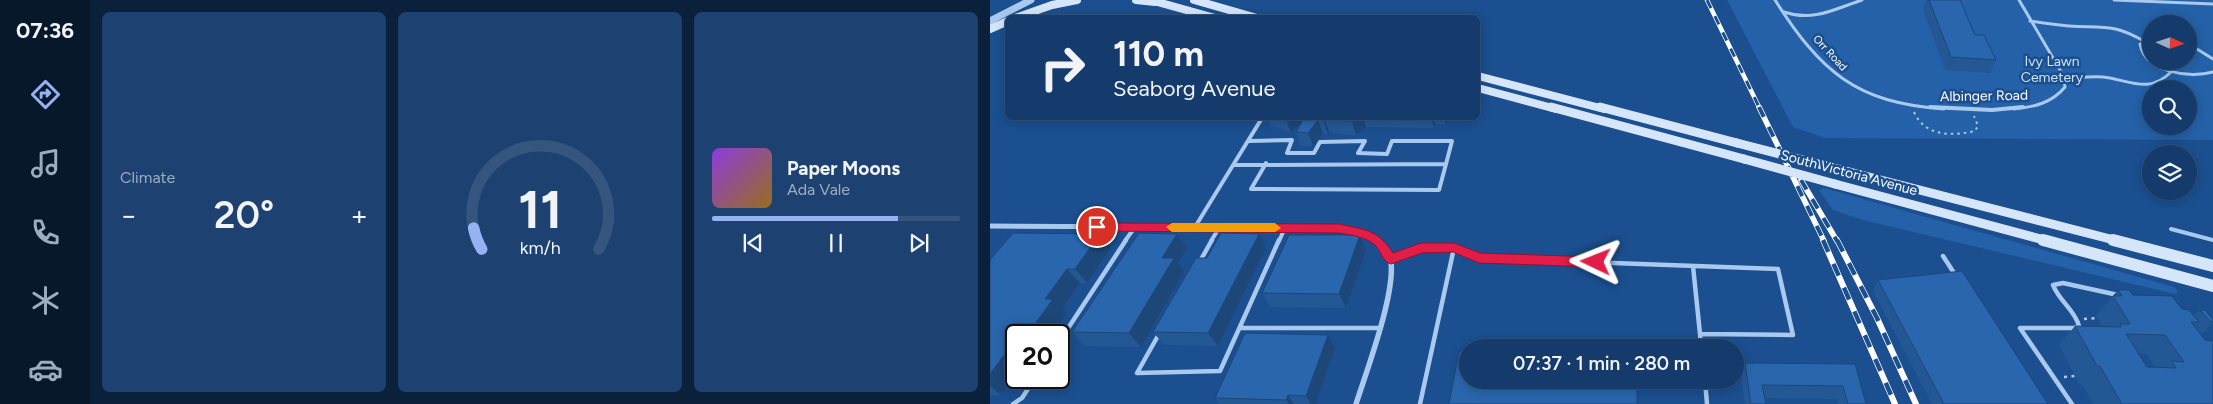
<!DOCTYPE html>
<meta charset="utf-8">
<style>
body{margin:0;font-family:Figtree,sans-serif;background:#1d4271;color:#f1f3f6;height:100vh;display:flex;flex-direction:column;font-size:19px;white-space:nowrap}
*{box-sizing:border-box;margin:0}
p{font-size:16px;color:#9dadc1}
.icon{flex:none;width:28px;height:28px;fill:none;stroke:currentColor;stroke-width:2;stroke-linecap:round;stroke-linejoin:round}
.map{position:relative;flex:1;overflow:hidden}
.side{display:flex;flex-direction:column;gap:12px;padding:12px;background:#0b203b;width:900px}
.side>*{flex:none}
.banner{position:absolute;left:15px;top:15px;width:475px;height:105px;border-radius:8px;box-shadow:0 2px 12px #0003,0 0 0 1px #33557e;background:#143b6b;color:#f1f3f6;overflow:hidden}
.needle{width:32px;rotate:93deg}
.controls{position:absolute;left:1152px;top:15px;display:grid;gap:10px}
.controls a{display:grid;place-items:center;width:55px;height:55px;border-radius:50%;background:#143b6b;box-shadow:0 2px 12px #0003,0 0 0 1px #33557e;font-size:25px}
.speed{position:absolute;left:15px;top:324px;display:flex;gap:10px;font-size:25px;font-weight:700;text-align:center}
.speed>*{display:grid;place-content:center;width:65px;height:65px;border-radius:50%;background:#143b6b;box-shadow:0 2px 12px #0003,0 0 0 1px #33557e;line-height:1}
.speed .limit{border:2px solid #111;border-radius:8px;background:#fff;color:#111}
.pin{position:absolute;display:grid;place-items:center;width:42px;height:42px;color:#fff;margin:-21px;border:2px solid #fff;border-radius:50%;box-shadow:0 1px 5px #0007}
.me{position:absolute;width:55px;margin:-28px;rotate:272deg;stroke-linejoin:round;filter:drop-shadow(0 0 4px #0008)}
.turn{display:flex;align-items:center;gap:18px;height:105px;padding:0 25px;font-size:22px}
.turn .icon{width:65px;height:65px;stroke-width:2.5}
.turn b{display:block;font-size:35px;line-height:42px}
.big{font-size:38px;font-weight:600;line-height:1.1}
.side .card{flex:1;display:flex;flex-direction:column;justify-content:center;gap:8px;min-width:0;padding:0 18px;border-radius:8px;background:#1d4271}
.side .dial{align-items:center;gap:0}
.dial svg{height:130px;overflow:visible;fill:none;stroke:#33557e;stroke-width:7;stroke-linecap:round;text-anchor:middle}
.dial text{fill:#f1f3f6;stroke:none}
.song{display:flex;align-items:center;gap:15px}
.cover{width:60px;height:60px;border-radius:8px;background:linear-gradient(135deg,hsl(270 70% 55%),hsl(40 70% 35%))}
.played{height:5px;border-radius:2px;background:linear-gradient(90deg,#95b2f1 75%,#33557e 75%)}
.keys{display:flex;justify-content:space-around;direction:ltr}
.heat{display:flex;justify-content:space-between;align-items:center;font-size:28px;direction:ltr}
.side .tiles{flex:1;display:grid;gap:12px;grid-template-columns:repeat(3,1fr)}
.trip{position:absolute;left:469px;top:339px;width:285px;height:50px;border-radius:25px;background:#143b6b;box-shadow:0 2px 12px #0003,0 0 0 1px #33557e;font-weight:600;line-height:50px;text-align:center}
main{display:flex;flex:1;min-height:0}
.tab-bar{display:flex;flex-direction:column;width:90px;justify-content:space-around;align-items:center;background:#08182b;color:#9dadc1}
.tab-bar .icon{width:35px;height:35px}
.tab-bar .active{color:#95b2f1}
.tab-bar b{font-size:22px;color:#f1f3f6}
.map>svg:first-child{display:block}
.green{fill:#2461a8;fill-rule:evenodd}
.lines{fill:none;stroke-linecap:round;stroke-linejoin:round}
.path-far1{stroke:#a9c9ee;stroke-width:2;stroke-dasharray:2.5 4;stroke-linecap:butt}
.path{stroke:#a9c9ee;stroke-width:2.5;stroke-dasharray:3 4.5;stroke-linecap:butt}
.service-far2{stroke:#a9c9ee;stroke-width:3}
.service-far1{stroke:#a9c9ee;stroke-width:4}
.service{stroke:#a9c9ee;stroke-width:4.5}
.minor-far1{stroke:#a9c9ee;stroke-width:5}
.minor{stroke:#a9c9ee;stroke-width:5.5}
.tertiary{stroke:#a9c9ee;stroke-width:7}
.secondary-far2{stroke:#d6e6fa;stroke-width:8}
.secondary-far1{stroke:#d6e6fa;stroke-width:9}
.secondary{stroke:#d6e6fa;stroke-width:12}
.rail-far2-casing{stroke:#fff;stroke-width:4.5}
.rail-far1-casing{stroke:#fff;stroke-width:5.5}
.rail-casing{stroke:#fff;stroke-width:6}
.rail-far2{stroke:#1b4f8f;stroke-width:3;stroke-dasharray:9;stroke-linecap:butt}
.rail-far1{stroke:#1b4f8f;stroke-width:4;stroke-dasharray:11;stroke-linecap:butt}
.rail{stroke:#1b4f8f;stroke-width:4.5;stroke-dasharray:13;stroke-linecap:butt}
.secondary-bridge{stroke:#d6e6fa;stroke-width:9}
.wall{fill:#245895;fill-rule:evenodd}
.shaded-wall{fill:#1d4779}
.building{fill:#2a66ad;stroke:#1d4779;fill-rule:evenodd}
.route{fill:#e11d48;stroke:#92132f}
.slow{fill:#f59e0b}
.labels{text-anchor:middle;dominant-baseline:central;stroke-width:5;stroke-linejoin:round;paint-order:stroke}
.far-street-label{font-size:11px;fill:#fff;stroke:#1b4f8f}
.park-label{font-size:14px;fill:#cfe3fa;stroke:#1b4f8f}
.street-label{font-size:14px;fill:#fff;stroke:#1b4f8f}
</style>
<main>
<nav class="tab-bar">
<b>07:36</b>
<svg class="icon active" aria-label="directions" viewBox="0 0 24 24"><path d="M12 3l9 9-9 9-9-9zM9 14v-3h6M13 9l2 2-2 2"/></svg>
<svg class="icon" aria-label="music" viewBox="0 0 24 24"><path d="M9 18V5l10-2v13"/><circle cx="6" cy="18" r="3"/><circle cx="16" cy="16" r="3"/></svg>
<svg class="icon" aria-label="phone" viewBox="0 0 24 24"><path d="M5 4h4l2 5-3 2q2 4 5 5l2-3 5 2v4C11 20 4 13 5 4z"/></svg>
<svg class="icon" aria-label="climate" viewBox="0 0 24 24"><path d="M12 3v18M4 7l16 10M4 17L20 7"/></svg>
<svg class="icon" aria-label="car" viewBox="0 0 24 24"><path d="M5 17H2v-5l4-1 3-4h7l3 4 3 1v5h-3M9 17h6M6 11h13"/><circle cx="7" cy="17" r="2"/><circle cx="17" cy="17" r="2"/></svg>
</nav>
<section class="side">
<div class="tiles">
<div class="card"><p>Climate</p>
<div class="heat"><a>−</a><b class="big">20°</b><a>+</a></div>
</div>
<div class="card dial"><svg viewBox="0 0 100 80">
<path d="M14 69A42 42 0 1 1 86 69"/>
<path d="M14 69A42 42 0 0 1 9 56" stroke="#95b2f1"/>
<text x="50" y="56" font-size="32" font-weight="700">11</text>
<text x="50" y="72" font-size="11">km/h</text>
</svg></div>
<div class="card">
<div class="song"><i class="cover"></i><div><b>Paper Moons</b><p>Ada Vale</p></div></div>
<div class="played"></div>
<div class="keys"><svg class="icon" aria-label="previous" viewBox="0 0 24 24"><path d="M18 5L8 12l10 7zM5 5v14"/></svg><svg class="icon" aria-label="pause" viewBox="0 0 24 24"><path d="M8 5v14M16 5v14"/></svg><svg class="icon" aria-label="next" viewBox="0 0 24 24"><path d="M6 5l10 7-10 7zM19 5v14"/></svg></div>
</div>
</div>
</section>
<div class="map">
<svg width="1223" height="404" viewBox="0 0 1223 404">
<rect width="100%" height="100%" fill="#1b4f8f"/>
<!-- green -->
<path class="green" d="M737,0H1223V140L835,138L803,127ZM1161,24H1199V61H1161ZM1161,89H1199V126H1161Z
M834,188L1184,287L1188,291L1185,294L873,220L843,210L829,190Z"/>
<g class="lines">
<!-- path-far1 -->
<path class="path-far1" d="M924,112C935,137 962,136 985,131L988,126L984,116"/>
<!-- path -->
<path class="path" d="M1094,319L1108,318
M1074,377L1085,376"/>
<!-- service-far2 -->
<path class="service-far2" d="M785,0C831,72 866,103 954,109
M1124,0L1223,4
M794,12C823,22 845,9 872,0
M1040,21C1053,23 1066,25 1079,26C1113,28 1122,23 1154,41
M1161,39L1150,44C1155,72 1200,79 1223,72
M1199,44L1223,59
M1074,79C1087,78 1100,76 1113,77C1140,80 1159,95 1182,71
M1024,109C1044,107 1062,103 1075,87L1073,75L1029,0"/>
<!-- service-far1 -->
<path class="service-far1" d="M940,107L1002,110L1033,107
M259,141L302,140L297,153H324L330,142L375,141L368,153L397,154L402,141H462L456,164
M456,164L449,190L261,189L275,165Z
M244,165H275
M275,165L276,163
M205,227L272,118
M1181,229L1223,240
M135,241L145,227
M221,241L229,228
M289,241L295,228"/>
<!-- service -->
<path class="service" d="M953,256L966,276
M401,259C439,245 451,243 489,258L788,269L803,335L710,334L711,348
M209,263L222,240
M703,266L710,334
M250,328H388
M169,334L147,373L230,371L289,240
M69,342L136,240
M715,380L717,404
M23,404L32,398L45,378
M430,404L464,248
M1082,404L1030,328H1084L1089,326C1085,310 1069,301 1063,285L1073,283L1128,295"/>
<!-- minor-far1 -->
<path class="minor-far1" d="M0,226L349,228L373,233L388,241"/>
<!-- minor -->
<path class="minor" d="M366,404C377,370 405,295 401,262C400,253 393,246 386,240"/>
<!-- tertiary -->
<path class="tertiary" d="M0,21L41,0"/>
<!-- secondary-far2 -->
<path class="secondary-far2" d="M146,0L165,2
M160,0L225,18
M204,0L267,18
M25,18L62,5L87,0
M0,29L18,21
M488,76L614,109
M488,88L566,109"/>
<!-- secondary-far1 -->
<path class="secondary-far1" d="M561,107L754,159
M610,107L747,143
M836,166L1128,241
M845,184L1058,241"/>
<!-- secondary -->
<path class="secondary" d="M1053,240L1223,286
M1123,240L1223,266"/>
<!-- rail-far2 casing -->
<g class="rail-far2-casing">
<path id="rail-far2" d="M717,0L770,109"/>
</g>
<!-- rail-far1 casing -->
<g class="rail-far1-casing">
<path id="rail-far1" d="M769,107L834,241
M811,180L847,241"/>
</g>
<!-- rail casing -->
<g class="rail-casing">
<path id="rail" d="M833,240L905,404
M847,240L887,318L926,404"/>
</g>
<!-- rail-far2 -->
<use href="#rail-far2" class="rail-far2"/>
<!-- rail-far1 -->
<use href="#rail-far1" class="rail-far1"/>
<!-- rail -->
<use href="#rail" class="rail"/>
<!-- secondary-bridge -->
<path class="secondary-bridge" d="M747,143L836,166
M754,159L845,184"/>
</g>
<!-- wall -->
<path class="wall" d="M936,0H970L985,35L1006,60L1000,73L955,70L933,9Z
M278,118H458L456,125L445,124L444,128L376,127L366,135L349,134L339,131L338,134H333L323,146H311L306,132L310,124L301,132L281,126Z
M187,234L197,248L188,263L194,272L151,347L95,346L82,332Z
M370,235L376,250L356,308L280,307L272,293Z
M121,248L97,283H90L72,308L77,313L26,335V373L11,395H0V260Z
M276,248L228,346L174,345L163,332L217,258Z
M888,280L1058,404H942L883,291Z
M1128,290L1192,309L1204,315L1210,310L1223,320V323L1210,335L1223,404H1103L1092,384H1089L1069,345L1085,326L1113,327L1106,315ZM1148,353L1156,354L1165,367H1157Z
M338,335L345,348L326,404H230L225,398Z
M755,363L865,364L876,404H848L847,399L775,398L776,404H755L751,376Z"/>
<!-- shaded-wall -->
<path class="shaded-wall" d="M295,118H318L301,132Z
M334,118L339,131L338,134L333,120Z
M366,118H373L376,127L366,135L362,121Z
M441,118H443L445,124L444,128Z
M454,118H458L456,125Z
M328,120L333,134L323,146L318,133Z
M110,234L121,248L97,283L85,269Z
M187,234L197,248L188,263L194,272L151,347L139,333L172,258Z
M269,234L276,248L228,346L218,333Z
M370,235L376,250L356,308L349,294Z
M77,269L90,283L72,308L77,313L61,335H37L55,299Z
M338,335L345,348L326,404H321L316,396Z
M26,339V373L11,395L0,386V374Z
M298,395L304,404H299L296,400Z"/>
<!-- building -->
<path class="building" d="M939,0H970L985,35H994L1006,60L961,57Z
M314,118H334L333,120H328L318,133L306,132Z
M335,118H366L362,121L344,120Z
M23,233L110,234L85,269H77L55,299H63L37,335H26V339L0,374V260Z
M149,233L187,234L172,258H184L139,333L82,332Z
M231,233L269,234L218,333L163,332L206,258H217Z
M299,235H370L349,294L272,293Z
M972,271L1058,404H954L888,280Z
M1128,290H1139L1143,295L1182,296L1192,309L1199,310L1209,322H1201L1215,340L1223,341V404H1132L1110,366H1107L1085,326L1131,327L1130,324H1140L1123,296H1132ZM1136,334L1175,335L1194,362L1182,361L1186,368L1157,367Z
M1210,310H1215L1223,320V322L1220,321Z
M255,333L338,335L316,396L298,395L296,400L225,398Z
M469,352H478V380H647V404H459Z
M755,363L865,364L876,404H858L853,386L772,385L776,404H761Z"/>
<!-- route -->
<path class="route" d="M107,223L349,224C376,230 387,229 403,253L431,243H464L490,253L606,257L610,259L612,262L610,265L606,267L489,263L463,252L432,253L401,264C393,262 391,252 386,246C377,237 361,235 349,233L107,231L101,227Z"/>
<!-- slow -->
<path class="slow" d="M182,223H285L291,228L285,232H182L176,227Z"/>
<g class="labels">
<!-- far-street labels -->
<g class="far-street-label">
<text transform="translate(840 53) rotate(47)">Orr Road</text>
</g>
<!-- park labels -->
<g class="park-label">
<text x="1062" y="61">Ivy Lawn<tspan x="1062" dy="16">Cemetery</tspan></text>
</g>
<!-- street labels -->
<g class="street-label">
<text transform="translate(994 96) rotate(-1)">Albinger Road</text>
<text transform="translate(859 173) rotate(15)">South Victoria Avenue</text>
</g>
</g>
</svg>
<div class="controls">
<a><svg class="needle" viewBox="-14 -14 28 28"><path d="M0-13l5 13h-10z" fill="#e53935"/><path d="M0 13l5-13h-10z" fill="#9dadc1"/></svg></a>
<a><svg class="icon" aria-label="search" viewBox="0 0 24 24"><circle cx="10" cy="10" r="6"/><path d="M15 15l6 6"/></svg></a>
<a><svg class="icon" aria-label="layers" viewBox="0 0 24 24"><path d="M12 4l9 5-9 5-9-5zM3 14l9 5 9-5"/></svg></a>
</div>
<div class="speed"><div class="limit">20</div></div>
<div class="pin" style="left:107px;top:227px;background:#d93025"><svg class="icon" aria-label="arrive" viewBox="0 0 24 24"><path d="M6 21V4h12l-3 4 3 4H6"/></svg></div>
<svg class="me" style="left:606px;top:262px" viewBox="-20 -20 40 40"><path d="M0-17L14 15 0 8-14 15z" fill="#e11d48" stroke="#fff" stroke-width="4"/></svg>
<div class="trip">07:37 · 1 min · 280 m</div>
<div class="banner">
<div class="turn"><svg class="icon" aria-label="right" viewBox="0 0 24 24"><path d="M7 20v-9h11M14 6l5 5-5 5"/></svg><div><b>110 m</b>Seaborg Avenue</div></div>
</div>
</div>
</main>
